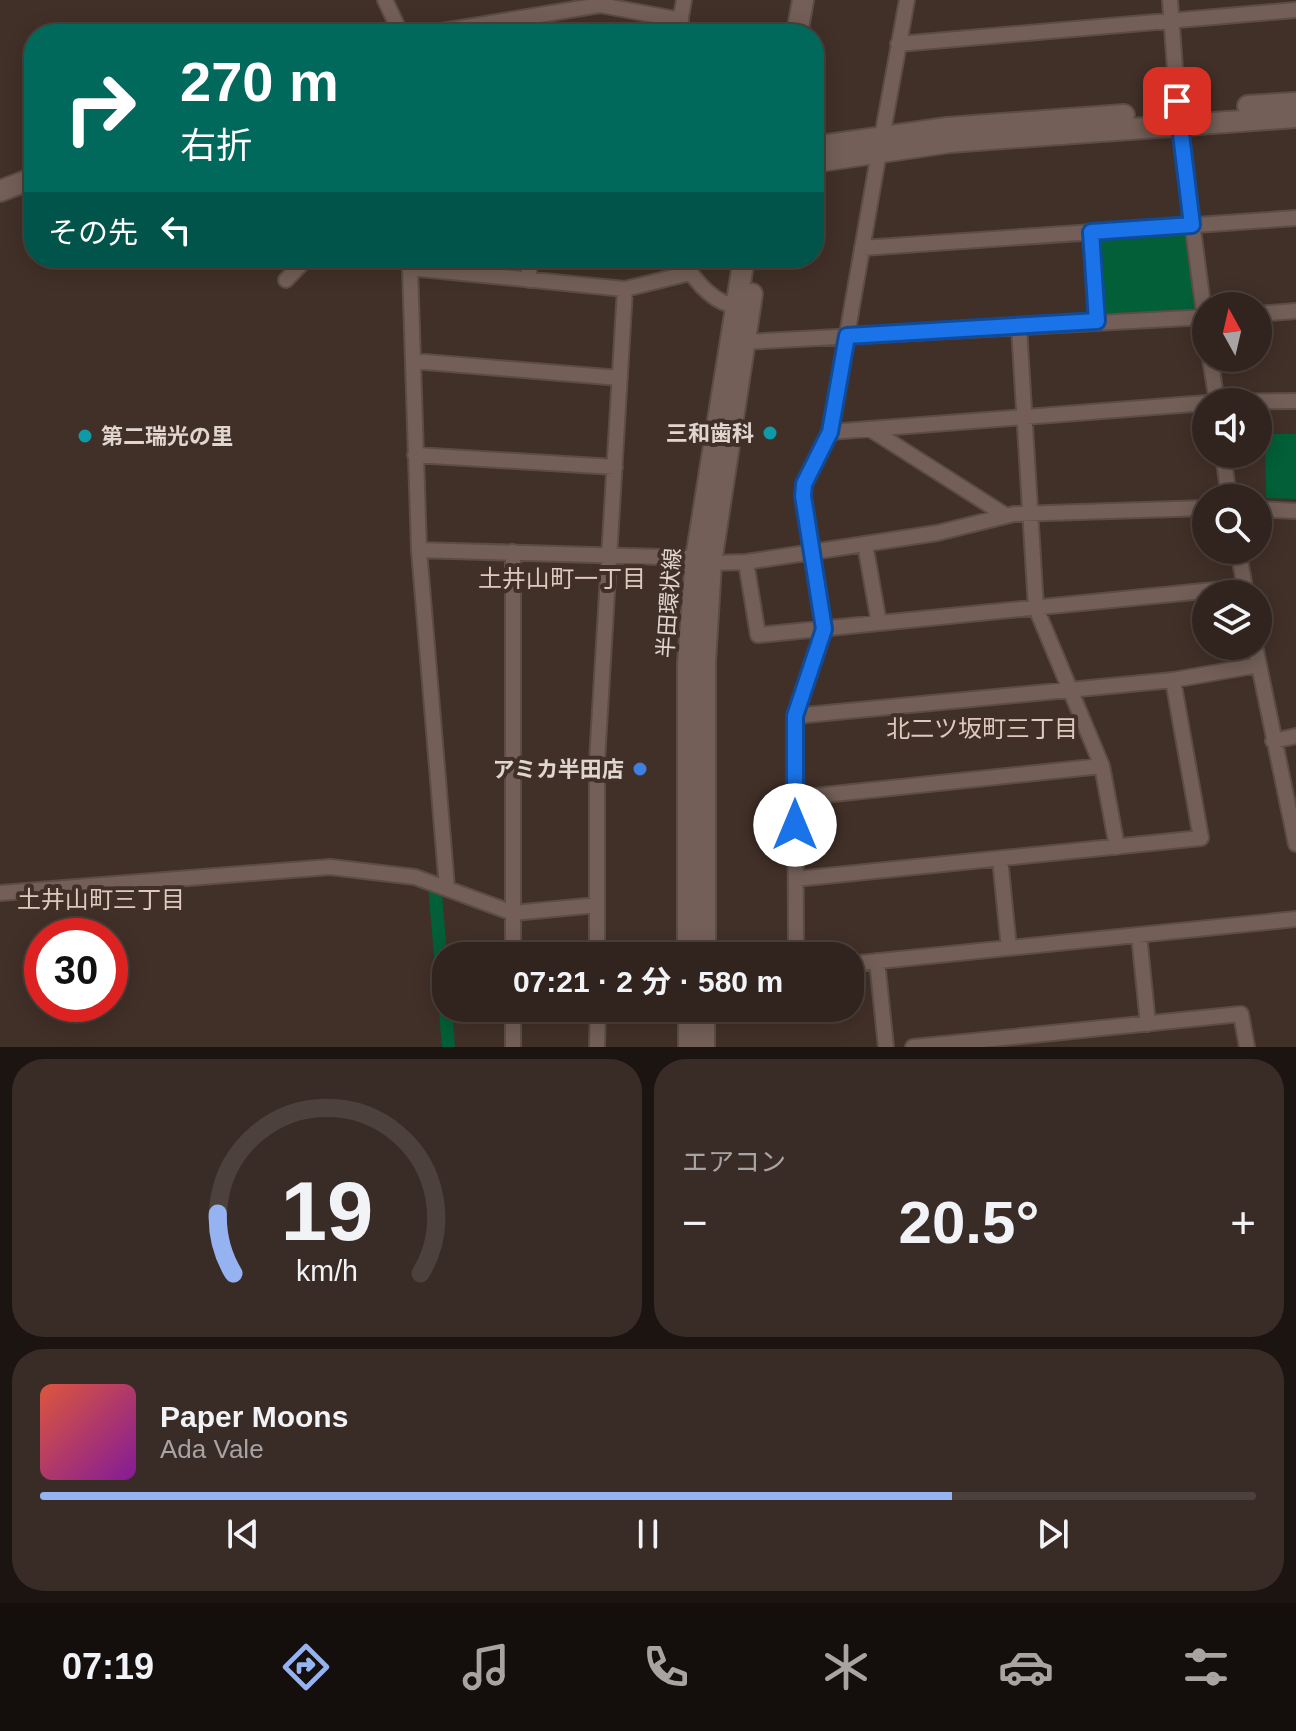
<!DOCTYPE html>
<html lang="ja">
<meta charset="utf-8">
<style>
body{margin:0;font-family:Arial,"Noto Sans JP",sans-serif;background:#392c27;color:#f1f3f6;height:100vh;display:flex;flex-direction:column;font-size:30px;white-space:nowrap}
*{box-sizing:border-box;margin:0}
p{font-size:26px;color:#a8a4a4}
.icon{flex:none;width:44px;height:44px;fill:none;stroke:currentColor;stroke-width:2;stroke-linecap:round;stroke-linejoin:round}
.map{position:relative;height:1047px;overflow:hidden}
.details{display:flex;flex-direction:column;gap:12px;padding:12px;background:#1b1410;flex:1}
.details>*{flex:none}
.hud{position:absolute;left:24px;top:24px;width:800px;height:244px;border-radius:32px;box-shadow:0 4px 20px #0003,0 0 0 2px #4c413c;background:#00695c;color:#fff;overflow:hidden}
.needle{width:52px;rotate:352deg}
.controls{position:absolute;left:1192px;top:292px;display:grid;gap:16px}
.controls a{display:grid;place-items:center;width:80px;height:80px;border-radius:50%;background:#31241e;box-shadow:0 4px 20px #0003,0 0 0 2px #4c413c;font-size:40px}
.speed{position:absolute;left:24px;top:918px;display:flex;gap:16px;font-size:40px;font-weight:700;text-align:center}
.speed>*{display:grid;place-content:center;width:104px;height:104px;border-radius:50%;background:#31241e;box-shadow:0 4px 20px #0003,0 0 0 2px #4c413c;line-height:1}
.speed .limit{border:12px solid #d22;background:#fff;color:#111}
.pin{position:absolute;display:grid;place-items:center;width:68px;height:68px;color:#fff;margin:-34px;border-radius:16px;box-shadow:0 4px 12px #0006}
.me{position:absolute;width:88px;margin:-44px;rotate:0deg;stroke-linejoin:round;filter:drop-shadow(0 0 6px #0008)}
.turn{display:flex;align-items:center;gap:28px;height:168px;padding:0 24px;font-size:36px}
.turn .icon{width:104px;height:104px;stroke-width:2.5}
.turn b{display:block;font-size:56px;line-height:68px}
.then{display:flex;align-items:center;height:76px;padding:0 24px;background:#0003;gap:16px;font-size:30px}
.big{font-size:60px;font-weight:700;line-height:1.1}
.details .tile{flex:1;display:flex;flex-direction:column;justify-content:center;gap:12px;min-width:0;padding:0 28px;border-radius:32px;background:#392c27}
.details .dial{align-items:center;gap:0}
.dial svg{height:208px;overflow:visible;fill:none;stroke:#4c413c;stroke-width:7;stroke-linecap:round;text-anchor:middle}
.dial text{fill:#f1f3f6;stroke:none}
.song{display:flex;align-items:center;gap:24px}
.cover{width:96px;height:96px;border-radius:12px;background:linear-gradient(135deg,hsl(10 70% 55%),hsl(290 70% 35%))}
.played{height:8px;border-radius:4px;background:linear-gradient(90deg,#95b2f1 75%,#4c413c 75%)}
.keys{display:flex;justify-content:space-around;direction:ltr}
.heat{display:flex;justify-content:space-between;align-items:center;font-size:44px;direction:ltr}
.details .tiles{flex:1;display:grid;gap:12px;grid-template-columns:1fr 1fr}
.tile:last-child{grid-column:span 2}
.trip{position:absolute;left:432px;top:942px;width:432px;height:80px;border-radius:32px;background:#31241e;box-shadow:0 4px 20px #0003,0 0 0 2px #4c413c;font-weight:700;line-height:80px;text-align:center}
.menu{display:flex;height:128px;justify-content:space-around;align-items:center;background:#140e0c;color:#a8a4a4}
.menu .icon{width:56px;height:56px}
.menu .current{color:#95b2f1}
.menu b{font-size:36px;color:#f1f3f6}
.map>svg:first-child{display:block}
.green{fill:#025f37}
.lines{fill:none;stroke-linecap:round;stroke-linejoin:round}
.street-casing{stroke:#5b4c46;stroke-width:18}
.secondary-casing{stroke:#5b4c46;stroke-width:24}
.street{stroke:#735f57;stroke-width:14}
.secondary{stroke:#735f57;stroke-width:20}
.route-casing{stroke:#114b97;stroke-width:20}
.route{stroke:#1a73e8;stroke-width:14}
.culture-dot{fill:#0f9aa8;stroke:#413028;stroke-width:3}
.shop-dot{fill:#3f7fe0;stroke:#413028;stroke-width:3}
.labels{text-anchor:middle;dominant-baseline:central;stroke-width:8;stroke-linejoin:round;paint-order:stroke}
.poi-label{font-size:22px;font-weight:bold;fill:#e1d5d0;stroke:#413028;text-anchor:end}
.street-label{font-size:22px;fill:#e1d5d0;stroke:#413028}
.neighbourhood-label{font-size:24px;fill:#dfc9bf;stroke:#413028}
</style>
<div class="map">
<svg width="1296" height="1047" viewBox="0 0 1296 1047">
<rect width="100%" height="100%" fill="#413028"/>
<!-- green -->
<path class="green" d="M1181,232L1185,235L1196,307L1192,311L1104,315L1101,312L1097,243L1100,238Z
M1265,434H1296V499L1266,498Z
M428,886L442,892L447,956L446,1008H452L455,1047H442Z"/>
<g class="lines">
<!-- street casing -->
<g class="street-casing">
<path id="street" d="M385,0L401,34
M1170,0L1179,124L1206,328
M424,34L600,5L681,20
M678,34L684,0
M898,44L1296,10
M882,137L907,0
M1091,232L1097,321
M862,248L1296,218
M681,258C693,278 712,303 736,306
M286,280L307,258
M529,280V258
M1258,314L1296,311
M1019,327L1036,608L1102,766L1117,847
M744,342L1206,317
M1210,358L1217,402
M413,361L620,378
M1216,402L1296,401
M870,429L1005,515
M830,432L1206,403
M1223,454L1229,498
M415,455L615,467
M1258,509L1296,511
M865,544L879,623
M419,550L696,558
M1238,550L1246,593
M513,552V956
M746,562L758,635L1244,587
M711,563L746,562L937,533L1014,514L1206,508
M1255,646L1296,844
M795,716L1173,680L1259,665
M1273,741L1296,736
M795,798L1102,766
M1000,859L1009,948
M796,879L1201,838L1173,680
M447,888L419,550L410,268L625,289L690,273
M0,893L330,867L415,877L513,913L597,905
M1139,935L1148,1024
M597,956V761L625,289
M796,956L795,716L824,629L803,496L804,484L830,432L879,152
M877,961L886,1047
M850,964L1296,919
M513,1047V1008
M597,1047L598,1008
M913,1047L1241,1014L1247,1047"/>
</g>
<!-- secondary casing -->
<g class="secondary-casing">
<path id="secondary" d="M797,34L803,0
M1248,106L1296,103
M814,147L947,128L1124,115
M814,162L950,142L1296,117
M0,191L34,178
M688,956V663L696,558L744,258
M705,956V663L711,563L752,294
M689,1008V1047
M704,1047V1008"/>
</g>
<!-- street -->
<use href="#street" class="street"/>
<!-- secondary -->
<use href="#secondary" class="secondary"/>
</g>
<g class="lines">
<!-- route casing -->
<g class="route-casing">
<path id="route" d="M795,825V716L824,629L803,496L804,484L830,432L847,336L1097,321L1091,232L1192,225L1177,101"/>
</g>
<!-- route -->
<use href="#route" class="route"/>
</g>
<!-- markers -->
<g class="culture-dot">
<circle cx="770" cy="433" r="8"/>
<circle cx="85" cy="436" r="8"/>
</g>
<circle class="shop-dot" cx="640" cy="769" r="8"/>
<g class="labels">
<!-- poi labels -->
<g class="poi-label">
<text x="754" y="433">三和歯科</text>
<text x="101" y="436" text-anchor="start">第二瑞光の里</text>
<text x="624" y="769">アミカ半田店</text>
</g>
<!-- street labels -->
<g class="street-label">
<text transform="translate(669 603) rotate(-86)">半田環状線</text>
</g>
<!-- neighbourhood labels -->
<g class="neighbourhood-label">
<text x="562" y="578">土井山町一丁目</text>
<text x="982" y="728">北二ツ坂町三丁目</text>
<text x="101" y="899">土井山町三丁目</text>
</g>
</g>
</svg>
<div class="controls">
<a><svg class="needle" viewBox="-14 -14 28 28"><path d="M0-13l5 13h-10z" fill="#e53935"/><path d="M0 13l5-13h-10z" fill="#a8a4a4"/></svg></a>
<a><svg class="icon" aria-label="sound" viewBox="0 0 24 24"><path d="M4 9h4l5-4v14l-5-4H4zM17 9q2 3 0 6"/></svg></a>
<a><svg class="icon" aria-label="search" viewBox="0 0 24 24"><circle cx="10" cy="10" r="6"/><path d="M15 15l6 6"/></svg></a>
<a><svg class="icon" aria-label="layers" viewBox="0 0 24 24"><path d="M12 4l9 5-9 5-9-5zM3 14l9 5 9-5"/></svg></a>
</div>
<div class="speed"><div class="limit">30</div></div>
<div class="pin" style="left:1177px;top:101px;background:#d93025"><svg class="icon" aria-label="arrive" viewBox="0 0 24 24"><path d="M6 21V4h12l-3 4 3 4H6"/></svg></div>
<svg class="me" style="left:795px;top:825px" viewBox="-20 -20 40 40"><circle r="19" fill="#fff"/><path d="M0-13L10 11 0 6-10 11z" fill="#1a73e8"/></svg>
<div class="trip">07:21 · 2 分 · 580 m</div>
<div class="hud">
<div class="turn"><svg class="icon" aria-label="right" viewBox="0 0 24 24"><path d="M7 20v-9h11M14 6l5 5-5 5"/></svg><div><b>270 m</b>右折</div></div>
<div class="then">その先<svg class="icon" aria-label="left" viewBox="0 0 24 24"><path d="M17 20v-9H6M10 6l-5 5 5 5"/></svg></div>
</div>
</div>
<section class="details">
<div class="tiles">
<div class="tile dial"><svg viewBox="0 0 100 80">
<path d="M14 69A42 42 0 1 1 86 69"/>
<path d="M14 69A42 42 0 0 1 8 46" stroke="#95b2f1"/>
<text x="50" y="56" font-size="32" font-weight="700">19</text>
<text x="50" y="72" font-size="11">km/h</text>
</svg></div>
<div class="tile"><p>エアコン</p>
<div class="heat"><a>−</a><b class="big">20.5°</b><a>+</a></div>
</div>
<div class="tile">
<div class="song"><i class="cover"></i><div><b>Paper Moons</b><p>Ada Vale</p></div></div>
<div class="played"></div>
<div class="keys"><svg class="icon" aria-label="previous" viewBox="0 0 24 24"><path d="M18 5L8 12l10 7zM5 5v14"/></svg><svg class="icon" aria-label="pause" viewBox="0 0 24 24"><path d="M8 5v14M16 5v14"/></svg><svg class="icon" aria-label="next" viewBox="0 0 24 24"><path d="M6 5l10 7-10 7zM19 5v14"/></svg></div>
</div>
</div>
</section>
<nav class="menu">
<b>07:19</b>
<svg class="icon current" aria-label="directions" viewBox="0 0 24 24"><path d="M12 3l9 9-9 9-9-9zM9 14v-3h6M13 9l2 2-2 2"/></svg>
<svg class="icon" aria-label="music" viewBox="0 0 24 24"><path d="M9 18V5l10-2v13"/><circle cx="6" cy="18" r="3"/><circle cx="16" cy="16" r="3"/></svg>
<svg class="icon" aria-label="phone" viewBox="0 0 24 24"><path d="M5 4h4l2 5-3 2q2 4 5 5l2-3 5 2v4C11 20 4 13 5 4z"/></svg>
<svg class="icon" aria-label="climate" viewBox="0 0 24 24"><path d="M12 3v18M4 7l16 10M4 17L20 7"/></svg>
<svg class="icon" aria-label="car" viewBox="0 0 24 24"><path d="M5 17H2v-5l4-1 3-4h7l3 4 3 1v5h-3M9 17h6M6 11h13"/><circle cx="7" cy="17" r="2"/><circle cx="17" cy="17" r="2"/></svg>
<svg class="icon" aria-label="filters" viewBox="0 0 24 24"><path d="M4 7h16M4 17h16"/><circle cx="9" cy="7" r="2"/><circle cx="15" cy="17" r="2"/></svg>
</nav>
